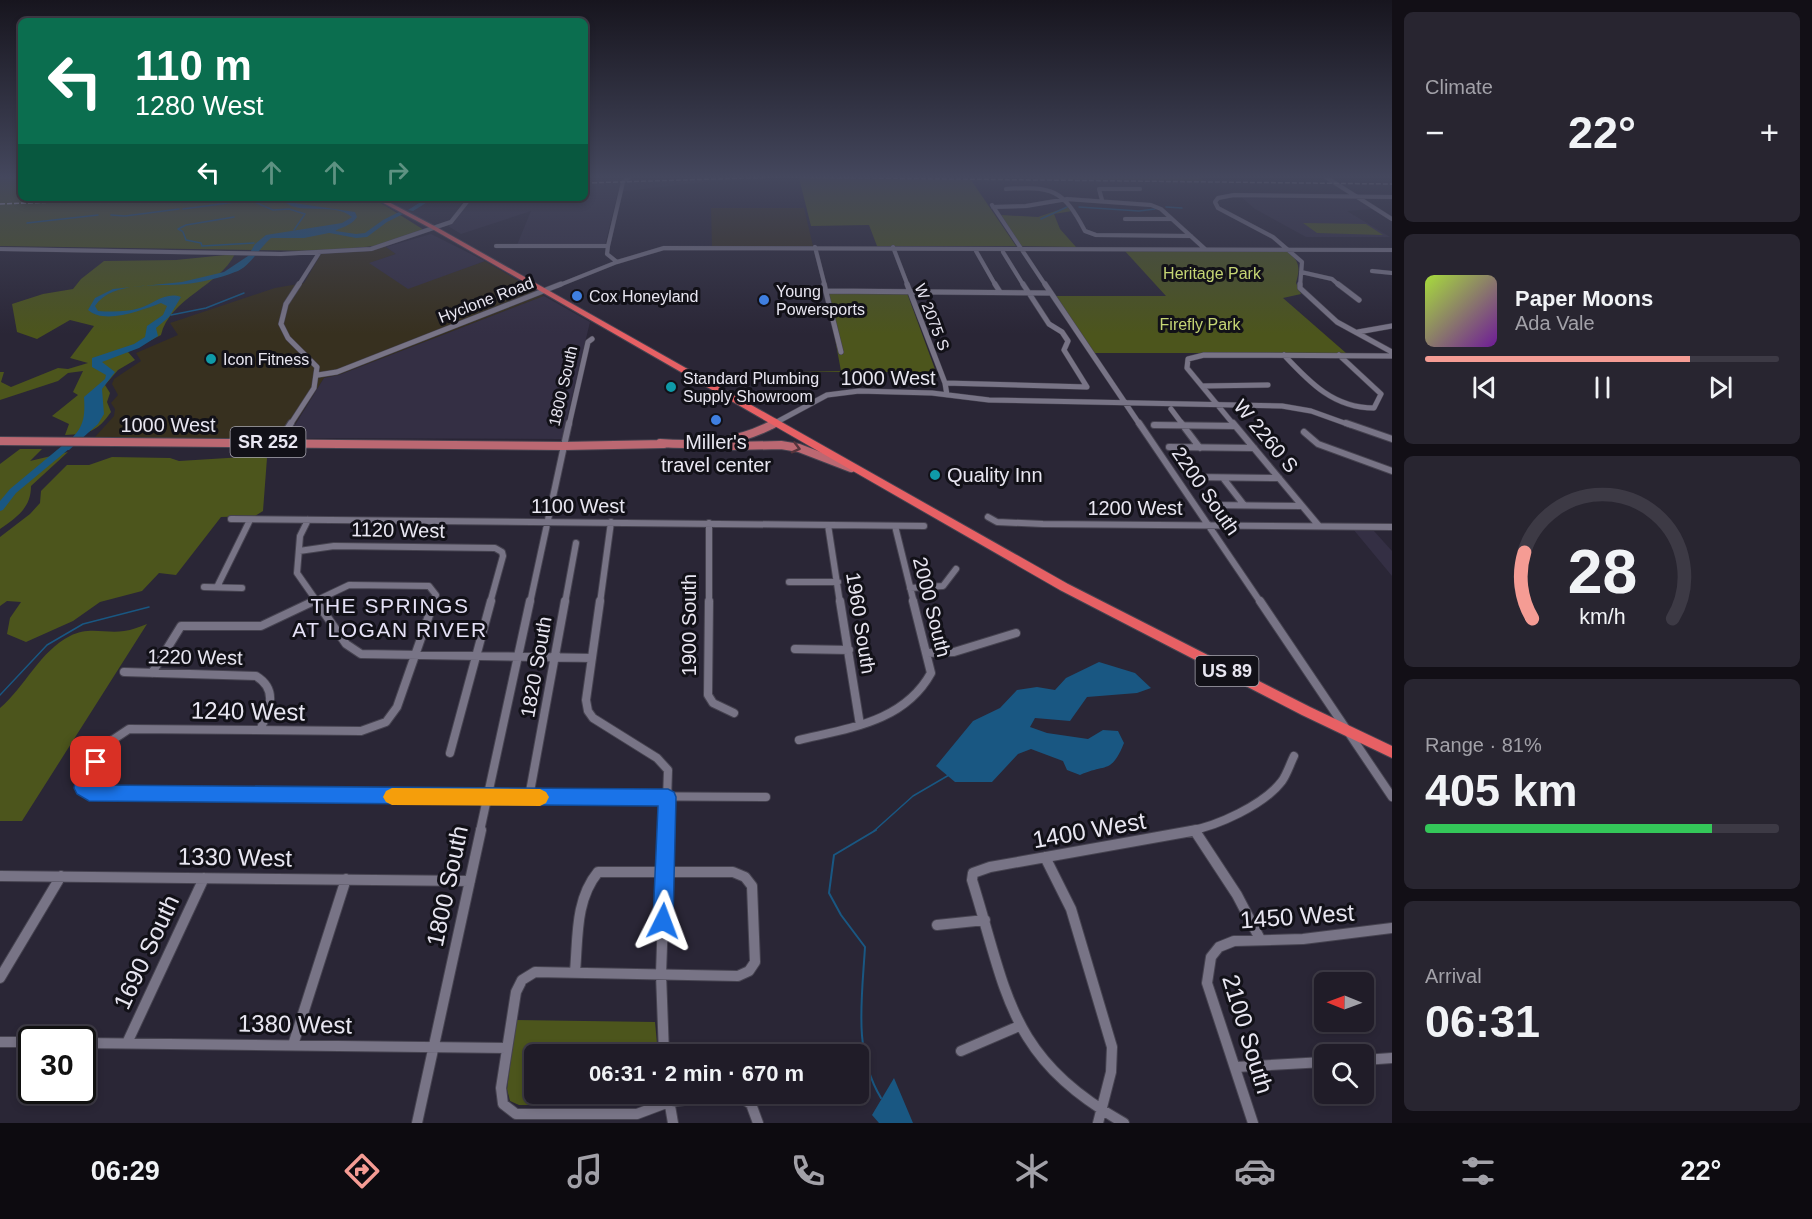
<!DOCTYPE html>
<meta charset="utf-8">
<style>
body{margin:0;font-family:Arial,sans-serif;background:#282530;color:#f1f3f6;height:100vh;display:flex;flex-direction:column;font-size:22px;white-space:nowrap}
*{box-sizing:border-box;margin:0}
p{font-size:20px;color:#a2a1a8}
.icon{flex:none;width:33px;height:33px;fill:none;stroke:currentColor;stroke-width:2;stroke-linecap:round;stroke-linejoin:round}
.map{position:relative;flex:1;overflow:hidden}
.drawer{display:flex;flex-direction:column;gap:12px;padding:12px;background:#120f16;width:420px}
.drawer>*{flex:none}
.guide{position:absolute;left:18px;top:18px;width:570px;height:183px;border-radius:9px;box-shadow:0 3px 9px #0003,0 0 0 2px #3d3a45;background:#0b6e4f;color:#fff;overflow:hidden}
.needle{width:39px;rotate:271deg}
.tools{position:absolute;left:1314px;top:972px;display:grid;gap:12px}
.tools a{display:grid;place-items:center;width:60px;height:60px;border-radius:9px;background:#201c28;box-shadow:0 3px 9px #0003,0 0 0 2px #3d3a45;font-size:30px}
.speed{position:absolute;left:18px;top:1026px;display:flex;gap:12px;font-size:30px;font-weight:700;text-align:center}
.speed>*{display:grid;place-content:center;width:78px;height:78px;border-radius:50%;background:#201c28;box-shadow:0 3px 9px #0003,0 0 0 2px #3d3a45;line-height:1}
.speed .limit{border:3px solid #111;border-radius:9px;background:#fff;color:#111}
.pin{position:absolute;display:grid;place-items:center;width:51px;height:51px;color:#fff;margin:-26px;border-radius:12px;box-shadow:0 3px 9px #0006}
.me{position:absolute;width:66px;margin:-33px;rotate:3deg;stroke-linejoin:round;filter:drop-shadow(0 0 4px #0008)}
.turn{display:flex;align-items:center;gap:21px;height:126px;padding:0 18px;font-size:27px}
.turn .icon{width:78px;height:78px;stroke-width:2.5}
.turn b{display:block;font-size:42px;line-height:51px}
.lanes{display:flex;align-items:center;height:57px;padding:0 18px;background:#0003;justify-content:center;gap:30px;direction:ltr}
.lanes .off{opacity:.35}
.big{font-size:45px;font-weight:700;line-height:1.1}
.drawer .widget{flex:1;display:flex;flex-direction:column;justify-content:center;gap:9px;min-width:0;padding:0 21px;border-radius:9px;background:#282530}
.drawer .dial{align-items:center;gap:0}
.dial svg{height:156px;overflow:visible;fill:none;stroke:#3d3a45;stroke-width:7;stroke-linecap:round;text-anchor:middle}
.dial text{fill:#f1f3f6;stroke:none}
.song{display:flex;align-items:center;gap:18px}
.cover{width:72px;height:72px;border-radius:9px;background:linear-gradient(135deg,hsl(80 70% 55%),hsl(280 70% 35%))}
.played{height:6px;border-radius:3px;background:linear-gradient(90deg,#f59c94 75%,#3d3a45 75%)}
.keys{display:flex;justify-content:space-around;direction:ltr}
.heat{display:flex;justify-content:space-between;align-items:center;font-size:33px;direction:ltr}
.charge{height:9px;border-radius:4px;background:linear-gradient(90deg,#34c759 81%,#3d3a45 0)}
.trip{position:absolute;left:524px;top:1044px;width:345px;height:60px;border-radius:9px;background:#201c28;box-shadow:0 3px 9px #0003,0 0 0 2px #3d3a45;font-weight:700;line-height:60px;text-align:center}
.menu{display:flex;height:96px;justify-content:space-around;align-items:center;background:#0d0b10;color:#a2a1a8}
.menu .icon{width:42px;height:42px}
.menu .active{color:#f59c94}
.menu b{font-size:27px;color:#f1f3f6}
main{display:flex;flex:1;min-height:0}
.map>svg:first-child{display:block}
.commercial{fill:#37301f}
.built{fill:#342f44}
.green{fill:#4c551c}
.water{fill:#195782}
.lines{fill:none;stroke-linecap:round;stroke-linejoin:round}
.stream-far1{stroke:#195782;stroke-width:1.5}
.stream{stroke:#195782;stroke-width:2}
.river{fill:#195782;fill-rule:evenodd}
.minor-far4-casing{stroke:#464350;stroke-width:4.5}
.minor-far3-casing{stroke:#464350;stroke-width:6}
.minor-far2-casing{stroke:#464350;stroke-width:8}
.minor-far1-casing{stroke:#464350;stroke-width:10}
.minor-casing{stroke:#464350;stroke-width:12}
.major-far1-casing{stroke:#464350;stroke-width:8}
.major-casing{stroke:#464350;stroke-width:10}
.highway-casing{stroke:#464350;stroke-width:2}
.minor-far4{stroke:#787486;stroke-width:4}
.minor-far3{stroke:#787486;stroke-width:5}
.minor-far2{stroke:#787486;stroke-width:6}
.minor-far1{stroke:#787486;stroke-width:8}
.minor{stroke:#787486;stroke-width:10}
.major-far1{stroke:#bb6872;stroke-width:7}
.major{stroke:#bb6872;stroke-width:8}
.highway{fill:#e76064;fill-rule:evenodd}
.rail{stroke:#bab7c4;stroke-width:1.5;stroke-dasharray:5 2;stroke-linecap:butt}
.oneway{stroke:#56343c}
.route{fill:#1a73e8;stroke:#114b97;stroke-width:1.5}
.slow{fill:#f59e0b}
.shop-dot{fill:#3f7fe0;stroke:#121118;stroke-width:2}
.culture-dot{fill:#0f9aa8;stroke:#121118;stroke-width:2}
.labels{text-anchor:middle;dominant-baseline:central;stroke-width:6;stroke-linejoin:round;paint-order:stroke}
.far-park-label{font-size:16px;fill:#c5d574;stroke:#121118}
.far-poi-label{font-size:16px;fill:#e8e6f1;stroke:#121118;text-anchor:start}
.far-street-label{font-size:16px;fill:#e8e6f1;stroke:#121118}
.shield{fill:#121118;stroke:#a8a6b0;stroke-width:1.5}
.shield-label{font-size:18px;font-weight:bold;fill:#e8e6f1}
.street-label{font-size:20px;fill:#e8e6f1;stroke:#121118}
.poi-label{font-size:20px;fill:#e8e6f1;stroke:#121118}
.neighbourhood-label{font-size:21px;letter-spacing:1.5px;fill:#e5e1f6;stroke:#121118}
.near-street-label{font-size:24px;fill:#e8e6f1;stroke:#121118}
</style>
<main>
<div class="map">
<svg width="1392" height="1123" viewBox="0 0 1392 1123">
<rect width="100%" height="100%" fill="#2a2636"/>
<!-- commercial -->
<path class="commercial" d="M711,208H804L813,246H712Z
M386,247L396,254L370,263L408,288L485,261L544,296L339,375L324,378L286,438H94L114,416L115,409L111,403L118,395L112,384L114,379L141,361L136,353L178,335L170,323L275,288L304,283L321,254Z"/>
<!-- built -->
<path class="built" d="M585,176H836L730,179L618,192L605,245H517L531,211L461,234L448,226L454,222L472,198H585Z
M1240,196L1355,198L1372,209L1347,211L1390,237H1306L1255,209Z
M431,234L485,261L408,289L369,263L396,254L386,247Z
M544,296L590,322L562,439L287,438L324,378L339,375Z
M1353,529L1374,531L1392,551V576Z"/>
<!-- green -->
<path class="green" d="M0,176H21V198H373L424,230L384,245L324,251L0,246Z
M851,176H1199L1203,181Z
M799,178L971,180L1016,246H877L869,225L811,226Z
M1070,206L1072,211L1054,214L1060,229L1076,247L1021,246L1001,215L1038,217Z
M1303,223L1366,224L1383,235L1317,233Z
M1124,250L1289,252C1300,263 1300,268 1296,283L1301,294L1283,298L1346,353H1092L1054,296H1166Z
M235,254C219,286 170,298 161,335L128,352L135,360L118,370L105,385L110,393L107,402L111,412C97,432 88,434 65,435L69,424L52,416L78,395L73,392L83,371L68,373L58,381L0,400V372H4L1,382L11,387L58,368L68,369L88,363L70,358L94,326L70,320L37,339L17,332L12,304L43,294L73,289L81,279L104,261L176,260Z
M826,291L907,293L936,372H795L788,375L795,372L841,371Z
M20,449H42L30,461L68,452L31,486C31,508 17,517 0,529V464Z
M259,456L267,458L263,511L255,516L221,517L176,575L159,573L142,591L100,602L73,621L26,642L7,634L10,618L21,602L7,601L0,606V537L30,514L40,503L41,491L67,465H89L112,457L170,458L179,461Z
M147,624L22,821H0V708C25,687 40,651 70,636C89,626 106,634 124,631C132,630 139,627 147,624Z
M516,1020L655,1022L658,1054H534V1094H659C656,1102 647,1104 639,1106L519,1105L510,1101L507,1089Z"/>
<!-- water -->
<path class="water" d="M288,198H295L294,203L355,212L357,217C351,227 339,227 334,232L304,238H271C259,248 250,267 235,272C220,278 202,282 186,284C159,287 112,280 95,306L98,311C112,312 127,312 140,308C153,304 166,291 181,297L169,317L156,328L158,336L139,348L102,362L115,372L102,389L104,414L98,424L69,450H59C80,431 86,426 84,397L105,379L106,375L92,367V358L134,344L145,337L147,326L163,315L167,306L161,303C142,310 105,325 88,310L95,298L113,289L182,282L224,272L248,256L255,244L266,235L342,223L352,217C334,202 304,215 286,203Z
M1099,662L1135,673L1151,688L1137,693L1087,697L1070,721L1035,718L1030,727L1047,733L1088,739L1103,730L1118,731L1124,743C1111,775 1106,763 1080,775L1067,770L1063,761L1031,749L1018,754L992,782H955L936,766L973,721L1000,708L1017,690L1037,687L1055,690L1066,678Z
M894,1078L913,1123H879L872,1115Z"/>
<g class="lines">
<!-- stream-far1 -->
<path class="stream-far1" d="M1079,207L1139,211L1155,209
M1166,207L1182,208
M183,209L250,200L273,210L289,209L305,214L294,230
M111,215L125,216L179,209
M1041,219L1067,207
M27,223L98,215
M182,231L178,229L186,225L234,217
M183,232L186,240L201,243L202,246L254,243
M171,315L206,308L244,293
M0,695L47,645L83,624L149,607
M874,831L913,796L949,775"/>
<!-- stream -->
<path class="stream" d="M876,830L834,855L829,893L841,915L865,947C862,999 853,1052 881,1098"/>
<!-- river -->
<path class="river" d="M427,198H434L413,211L408,210Z
M401,211L403,212V214L387,222L367,237L356,238L319,231L322,229L356,234L365,233L383,220Z
M72,439L75,440V444L16,493L3,510L0,511V501L10,489L69,440Z"/>
<!-- minor-far4 casing -->
<g class="minor-far4-casing">
<path id="minor-far4" d="M1324,176L1392,219
M1006,189C1052,186 1063,189 1085,231L1096,235L1191,236
M1102,200L1099,189H1140
M992,205L1046,286
M993,207L1026,206L1067,199L1151,205L1161,209L1205,249
M1125,219H1172
M496,246H608
M815,247L825,286
M893,247L908,286
M0,249L281,254L371,249L451,222L470,198
M976,251L996,286
M1003,252L1024,286
M617,262L607,254L608,246L623,182L631,176
M1372,271L1392,273
M1301,272L1332,279L1340,286
M298,286L319,253
M557,286L617,262L664,248L1392,250
M1300,286L1302,262L1273,237L1218,208L1215,202L1218,198L1234,195L1392,197"/>
</g>
<!-- minor-far3 casing -->
<g class="minor-far3-casing">
<path id="minor-far3" d="M824,284L841,352
M907,284L945,383L947,395
M995,284L1000,292
M1045,284L1140,425
M1300,284V288L1337,322L1392,352
M1338,284L1359,300
M826,291L1049,293
M1358,332L1392,326
M1284,355C1310,383 1334,408 1374,408L1381,394L1339,355
M318,375L337,372L561,284
M945,383L1087,387L1064,350L1068,341L1062,332L1049,324L1023,284
M1202,386L1268,385
M1171,409L1183,425
M775,423L827,395L859,391L932,393L989,400L1282,406L1311,411L1350,425
M290,425L314,388L317,367L288,338L281,324L286,304L299,284
M569,425L588,342L592,339
M1234,425L1187,368L1188,359L1204,355L1392,356"/>
</g>
<!-- minor-far2 casing -->
<g class="minor-far2-casing">
<path id="minor-far2" d="M1139,423L1261,603
M1181,423L1200,448
M1233,423L1319,526
M1346,423L1392,439
M1154,425L1235,426
M1304,432L1318,444L1392,471
M565,441L569,423
M279,442L291,423
M1169,447L1254,448
M1192,477L1279,478
M1223,478L1244,505
M1211,505L1302,506
M988,517L997,522L1043,524L1392,527
M231,519L924,526
M308,520L300,536L297,573L318,603
M828,525L840,603
M895,526L914,603
M299,551L334,546L495,548L502,552L503,556L490,603
M789,582H838
M204,587L242,588
M217,587L250,520
M910,588L943,586L956,569
M311,603L349,585L429,586L436,595L433,603
M530,603L564,446
M565,603L576,543
M600,603L611,522
M709,603V523"/>
</g>
<!-- minor-far1 casing -->
<g class="minor-far1-casing">
<path id="minor-far1" d="M316,601L346,644L361,654L592,658
M434,601L397,707L386,722L361,731L129,729L108,743L84,781L83,788L86,792L95,793L766,797
M600,601L586,700L588,711L593,718L657,758L668,770L666,831
M709,601L708,695L713,703L734,713
M840,601L860,725
M1260,601L1392,797
M795,649L849,650
M927,653L954,652L1016,633
M124,672L256,676C279,690 269,710 260,730
M152,673L181,626H261L314,601
M799,740C849,728 904,722 931,673L913,601
M450,753L491,601
M529,797L565,601
M480,831L530,601
M1189,831C1217,826 1264,805 1282,781C1287,774 1290,764 1294,756"/>
</g>
<!-- minor casing -->
<g class="minor-casing">
<path id="minor" d="M1195,831L1237,895L1260,939
M1045,857L1071,909L1112,1047L1111,1072L1098,1123
M0,876L470,881
M937,925L985,920
M575,972C578,938 575,900 598,872H733L745,877L752,886L755,962L749,971L738,976L535,972L522,980L516,992L501,1088L503,1104L516,1114H637L669,1102L730,1094
M0,978L61,876
M0,1042H32
M82,1043L507,1048
M127,1043L204,878
M293,1045L346,879
M961,1051L1019,1026
M664,1054L661,974L666,830
M1364,1060L1392,1058
M1236,1067L1324,1062
M668,1094L673,1123
M735,1094L751,1104L758,1123
M417,1123L481,830
M1124,1123C1008,1057 1008,995 972,880L973,873L990,867L1197,830
M1253,1123L1207,983L1211,957L1219,947L1234,941L1303,939L1392,928"/>
</g>
<!-- major-far1 casing -->
<g class="major-far1-casing">
<path id="major-far1" d="M772,425L775,423"/>
</g>
<!-- major casing -->
<g class="major-casing">
<path id="major" d="M0,441L564,446L664,444
M660,443C701,446 738,443 775,423
M731,446L781,445L799,448L851,468"/>
</g>
<!-- highway casing -->
<g class="highway-casing">
<path id="highway" d="M374,198H381L438,228L1068,584L1310,707L1392,746V758L1302,715L1060,590L434,230Z"/>
</g>
<!-- minor-far4 -->
<use href="#minor-far4" class="minor-far4"/>
<!-- minor-far3 -->
<use href="#minor-far3" class="minor-far3"/>
<!-- minor-far2 -->
<use href="#minor-far2" class="minor-far2"/>
<!-- minor-far1 -->
<use href="#minor-far1" class="minor-far1"/>
<!-- minor -->
<use href="#minor" class="minor"/>
<!-- major-far1 -->
<use href="#major-far1" class="major-far1"/>
<!-- major -->
<use href="#major" class="major"/>
<!-- highway -->
<use href="#highway" class="highway"/>
<!-- rail -->
<path class="rail" d="M585,183L779,177L1392,184
M0,204L173,198"/>
</g>
<!-- one-way arrows -->
<defs><path id="oneway-chevron" d="M-2-3.5L2.5 0L-2 3.5" fill="none" stroke-width="1.6" stroke-linecap="round" stroke-linejoin="round" transform="scale(1.5)"/></defs>
<use class="oneway" href="#oneway-chevron" transform="translate(796 448) rotate(14)"/>
<!-- sky -->
<linearGradient id="sky" x2="0" y2="1"><stop stop-color="#17151e"/><stop offset="0.53" stop-color="#44475d"/><stop offset="1" stop-color="#44475d" stop-opacity="0"/></linearGradient>
<rect width="1392" height="334" fill="url(#sky)"/>
<!-- route -->
<path class="route" d="M96,754L102,756L105,762L92,785L668,789L674,792L676,797L673,921L671,928L663,931L656,928L653,921L658,806L89,801L77,794L74,788C76,776 84,758 96,754Z"/>
<!-- slow -->
<path class="slow" d="M392,788L540,789L546,792L549,797L546,803L540,806L392,805L386,802L383,797L386,791Z"/>
<!-- markers -->
<g class="shop-dot">
<circle cx="577" cy="296" r="6"/>
<circle cx="764" cy="300" r="6"/>
<circle cx="716" cy="420" r="6"/>
</g>
<g class="culture-dot">
<circle cx="211" cy="359" r="6"/>
<circle cx="671" cy="387" r="6"/>
<circle cx="935" cy="475" r="6"/>
</g>
<g class="labels">
<!-- far-park labels -->
<g class="far-park-label">
<text x="1212" y="273">Heritage Park</text>
<text x="1200" y="324">Firefly Park</text>
</g>
<!-- far-poi labels -->
<g class="far-poi-label">
<text x="776" y="291">Young<tspan x="776" dy="18">Powersports</tspan></text>
<text x="589" y="296">Cox Honeyland</text>
<text x="223" y="359">Icon Fitness</text>
<text x="683" y="378">Standard Plumbing<tspan x="683" dy="18">Supply Showroom</tspan></text>
</g>
<!-- far-street labels -->
<g class="far-street-label">
<text transform="translate(486 300) rotate(-21)">Hyclone Road</text>
<text transform="translate(932 317) rotate(69)">W 2075 S</text>
<text transform="translate(563 386) rotate(-77)">1800 South</text>
</g>
<!-- shield labels -->
<g class="shield">
<rect x="230.5" y="427" width="75" height="30" rx="4.5"/>
<rect x="1195.5" y="656" width="63" height="30" rx="4.5"/>
</g>
<g class="shield-label">
<text x="268" y="442">SR 252</text>
<text x="1227" y="671">US 89</text>
</g>
<!-- street labels -->
<g class="street-label">
<text x="888" y="378">1000 West</text>
<text x="168" y="425">1000 West</text>
<text transform="translate(1266 436) rotate(50)">W 2260 S</text>
<text transform="translate(1206 491) rotate(55)">2200 South</text>
<text x="578" y="506">1100 West</text>
<text x="1135" y="508">1200 West</text>
<text transform="translate(398 530) rotate(1)">1120 West</text>
<text transform="translate(932 607) rotate(76)">2000 South</text>
<text transform="translate(861 623) rotate(81)">1960 South</text>
<text transform="translate(689 625) rotate(-90)">1900 South</text>
<text transform="translate(195 657) rotate(1)">1220 West</text>
<text transform="translate(536 667) rotate(-80)">1820 South</text>
</g>
<!-- poi labels -->
<g class="poi-label">
<text x="716" y="442">Miller's<tspan x="716" dy="23">travel center</tspan></text>
<text x="947" y="475" text-anchor="start">Quality Inn</text>
</g>
<!-- neighbourhood labels -->
<g class="neighbourhood-label">
<text x="390" y="605">THE SPRINGS<tspan x="390" dy="24">AT LOGAN RIVER</tspan></text>
</g>
<!-- near-street labels -->
<g class="near-street-label">
<text transform="translate(248 711) rotate(1)">1240 West</text>
<text transform="translate(1089 830) rotate(-10)">1400 West</text>
<text transform="translate(235 857) rotate(1)">1330 West</text>
<text transform="translate(447 886) rotate(-78)">1800 South</text>
<text transform="translate(1297 916) rotate(-4)">1450 West</text>
<text transform="translate(146 952) rotate(-65)">1690 South</text>
<text transform="translate(295 1024) rotate(1)">1380 West</text>
<text transform="translate(1248 1034) rotate(73)">2100 South</text>
</g>
</g>
</svg>
<div class="tools">
<a><svg class="needle" viewBox="-14 -14 28 28"><path d="M0-13l5 13h-10z" fill="#e53935"/><path d="M0 13l5-13h-10z" fill="#a2a1a8"/></svg></a>
<a><svg class="icon" aria-label="search" viewBox="0 0 24 24"><circle cx="10" cy="10" r="6"/><path d="M15 15l6 6"/></svg></a>
</div>
<div class="speed"><div class="limit">30</div></div>
<div class="pin" style="left:96px;top:762px;background:#d93025"><svg class="icon" aria-label="arrive" viewBox="0 0 24 24"><path d="M6 21V4h12l-3 4 3 4H6"/></svg></div>
<svg class="me" style="left:663px;top:921px" viewBox="-20 -20 40 40"><path d="M0-17L14 15 0 8-14 15z" fill="#1a73e8" stroke="#fff" stroke-width="4"/></svg>
<div class="trip">06:31 · 2 min · 670 m</div>
<div class="guide">
<div class="turn"><svg class="icon" aria-label="left" viewBox="0 0 24 24"><path d="M17 20v-9H6M10 6l-5 5 5 5"/></svg><div><b>110 m</b>1280 West</div></div>
<div class="lanes"><svg class="icon" aria-label="left" viewBox="0 0 24 24"><path d="M17 20v-9H6M10 6l-5 5 5 5"/></svg><svg class="icon off" aria-label="ahead" viewBox="0 0 24 24"><path d="M12 20V5M6 11l6-6 6 6"/></svg><svg class="icon off" aria-label="ahead" viewBox="0 0 24 24"><path d="M12 20V5M6 11l6-6 6 6"/></svg><svg class="icon off" aria-label="right" viewBox="0 0 24 24"><path d="M7 20v-9h11M14 6l5 5-5 5"/></svg></div>
</div>
</div>
<section class="drawer">
<div class="widget"><p>Climate</p>
<div class="heat"><a>−</a><b class="big">22°</b><a>+</a></div>
</div>
<div class="widget">
<div class="song"><i class="cover"></i><div><b>Paper Moons</b><p>Ada Vale</p></div></div>
<div class="played"></div>
<div class="keys"><svg class="icon" aria-label="previous" viewBox="0 0 24 24"><path d="M18 5L8 12l10 7zM5 5v14"/></svg><svg class="icon" aria-label="pause" viewBox="0 0 24 24"><path d="M8 5v14M16 5v14"/></svg><svg class="icon" aria-label="next" viewBox="0 0 24 24"><path d="M6 5l10 7-10 7zM19 5v14"/></svg></div>
</div>
<div class="widget dial"><svg viewBox="0 0 100 80">
<path d="M14 69A42 42 0 1 1 86 69"/>
<path d="M14 69A42 42 0 0 1 10 35" stroke="#f59c94"/>
<text x="50" y="56" font-size="32" font-weight="700">28</text>
<text x="50" y="72" font-size="11">km/h</text>
</svg></div>
<div class="widget"><p>Range · 81%</p><b class="big">405 km</b><div class="charge"></div></div>
<div class="widget"><p>Arrival</p><b class="big">06:31</b></div>
</section>
</main>
<nav class="menu">
<b>06:29</b>
<svg class="icon active" aria-label="directions" viewBox="0 0 24 24"><path d="M12 3l9 9-9 9-9-9zM9 14v-3h6M13 9l2 2-2 2"/></svg>
<svg class="icon" aria-label="music" viewBox="0 0 24 24"><path d="M9 18V5l10-2v13"/><circle cx="6" cy="18" r="3"/><circle cx="16" cy="16" r="3"/></svg>
<svg class="icon" aria-label="phone" viewBox="0 0 24 24"><path d="M5 4h4l2 5-3 2q2 4 5 5l2-3 5 2v4C11 20 4 13 5 4z"/></svg>
<svg class="icon" aria-label="climate" viewBox="0 0 24 24"><path d="M12 3v18M4 7l16 10M4 17L20 7"/></svg>
<svg class="icon" aria-label="car" viewBox="0 0 24 24"><path d="M5 17H2v-5l4-1 3-4h7l3 4 3 1v5h-3M9 17h6M6 11h13"/><circle cx="7" cy="17" r="2"/><circle cx="17" cy="17" r="2"/></svg>
<svg class="icon" aria-label="filters" viewBox="0 0 24 24"><path d="M4 7h16M4 17h16"/><circle cx="9" cy="7" r="2"/><circle cx="15" cy="17" r="2"/></svg>
<b>22°</b>
</nav>
